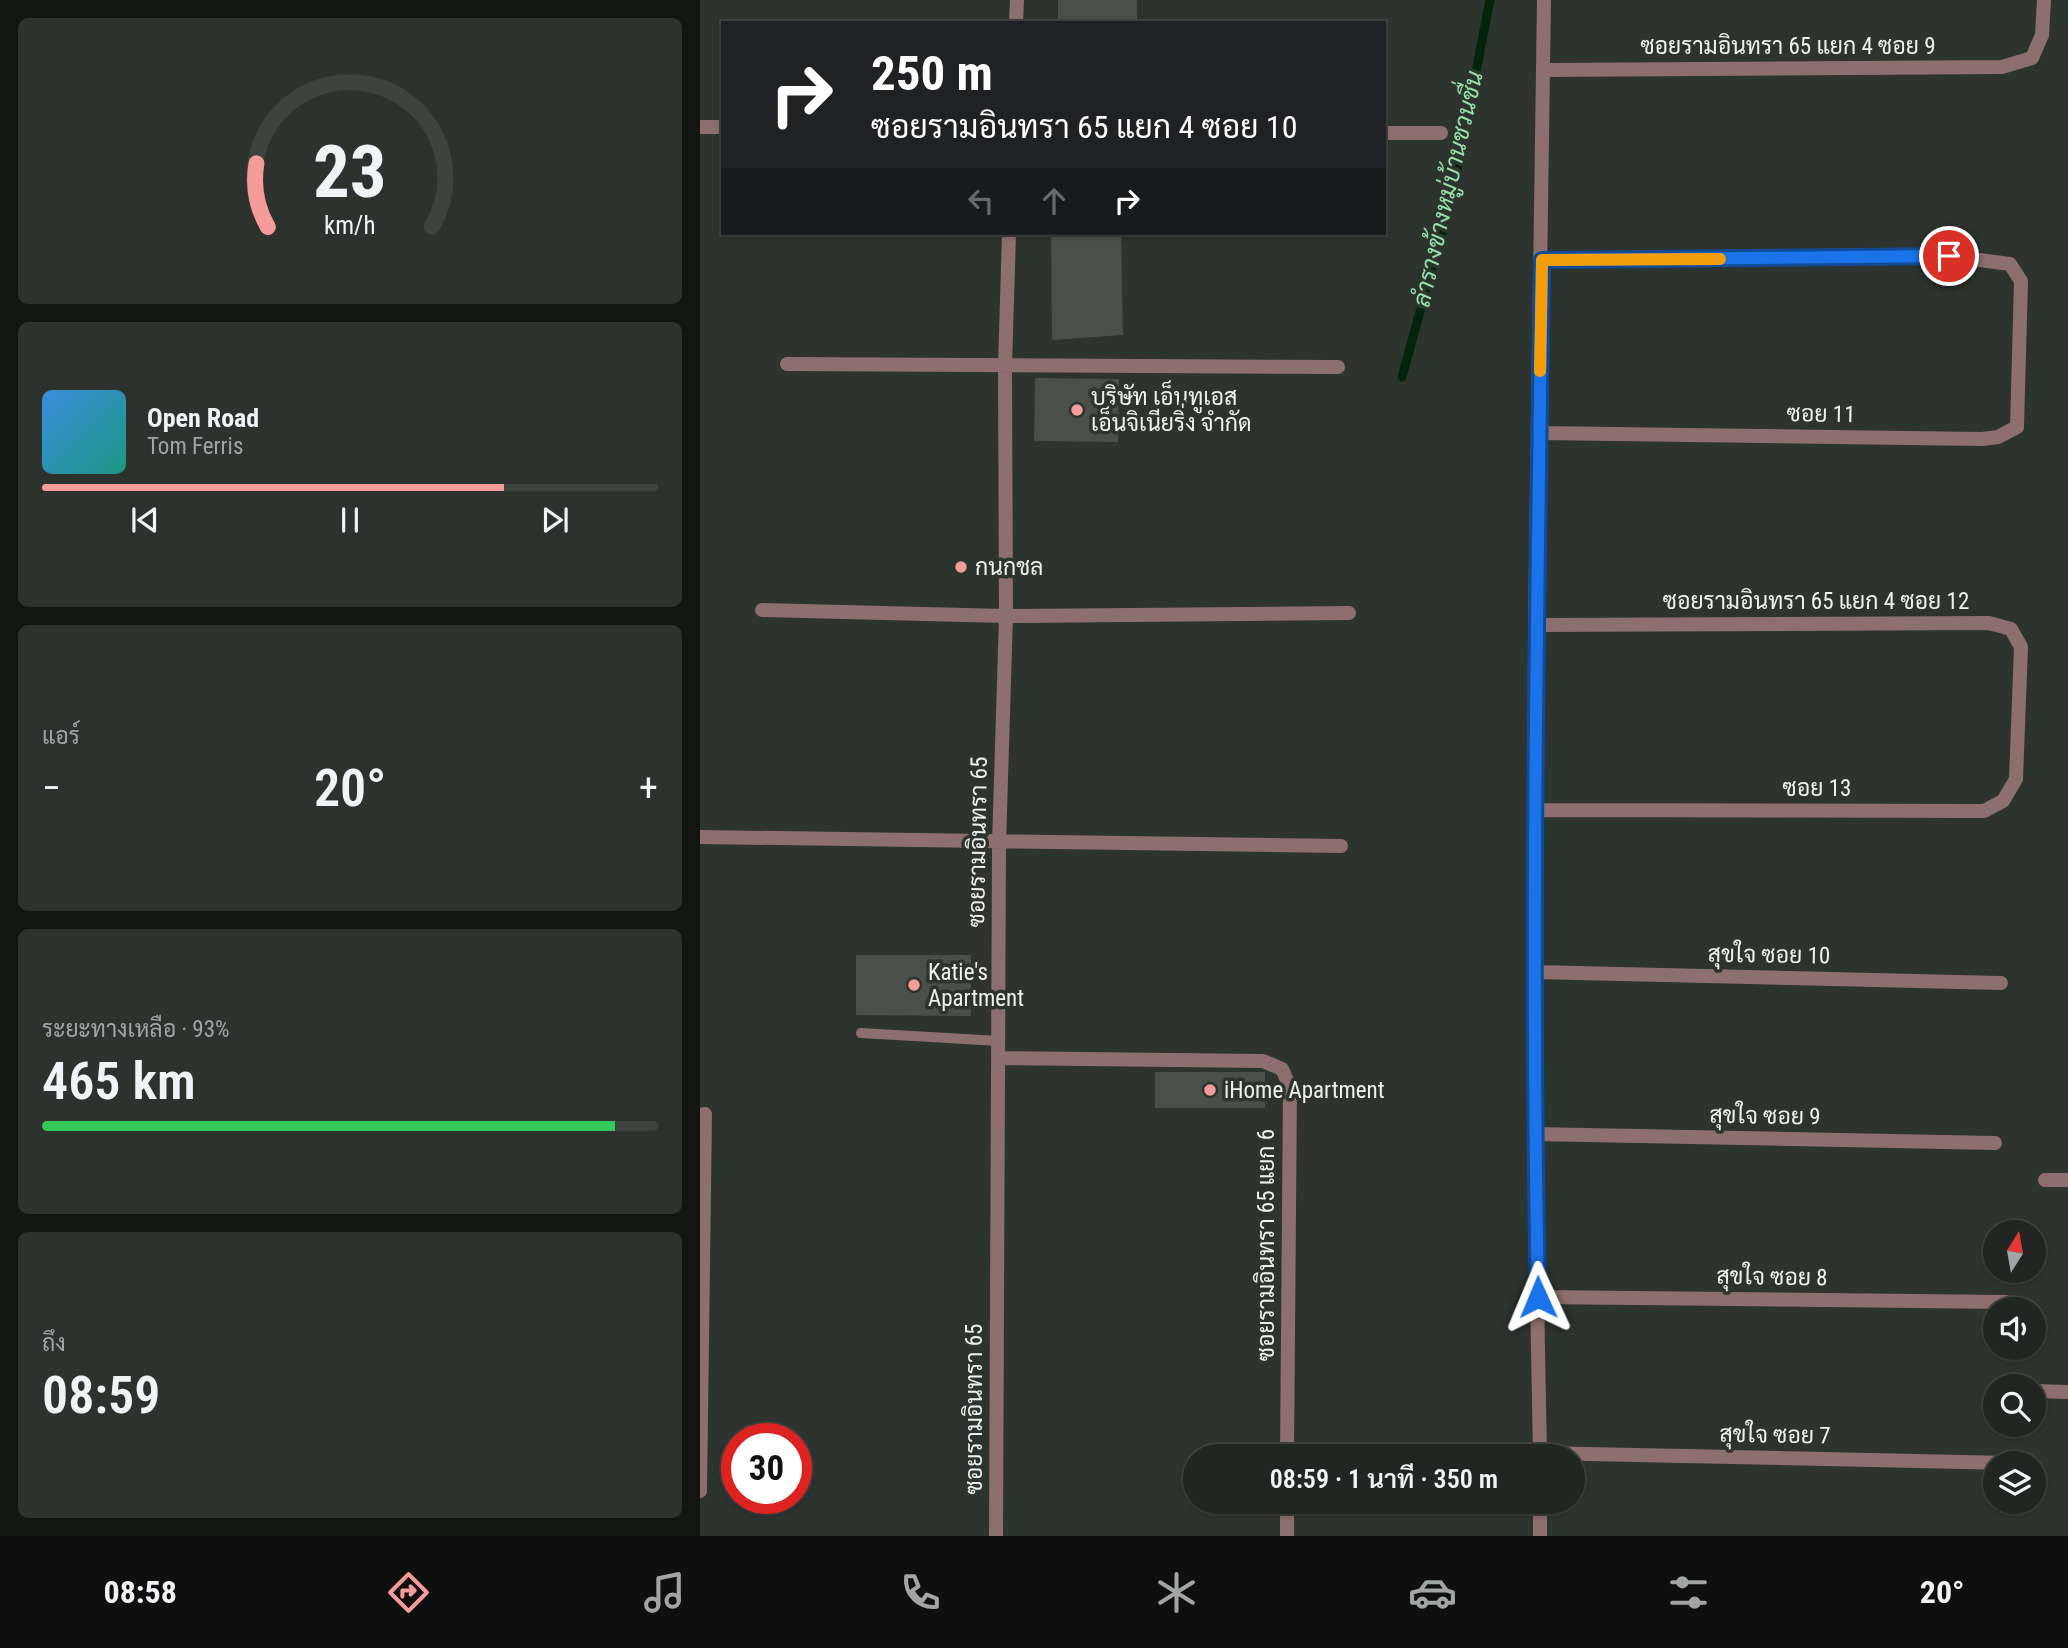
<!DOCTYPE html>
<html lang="th">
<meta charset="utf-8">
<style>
body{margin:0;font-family:"Roboto Condensed",Sarabun,sans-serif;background:#2e322f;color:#f1f3f6;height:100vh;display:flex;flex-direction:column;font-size:26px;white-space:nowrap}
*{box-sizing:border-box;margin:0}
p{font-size:23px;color:#a2a5a5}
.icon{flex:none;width:38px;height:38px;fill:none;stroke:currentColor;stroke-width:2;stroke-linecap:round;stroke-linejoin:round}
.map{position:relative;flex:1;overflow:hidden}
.sheet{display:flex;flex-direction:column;gap:18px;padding:18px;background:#131513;width:700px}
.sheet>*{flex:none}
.hud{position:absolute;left:21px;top:21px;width:665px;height:214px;border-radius:0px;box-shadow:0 2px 5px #0004,0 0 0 2px #3f4340;background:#202124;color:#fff;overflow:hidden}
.needle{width:46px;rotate:11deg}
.buttons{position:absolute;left:1283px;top:1220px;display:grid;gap:14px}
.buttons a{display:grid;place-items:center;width:63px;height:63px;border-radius:50%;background:#222622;box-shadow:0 2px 5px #0004,0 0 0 2px #3f4340;font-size:35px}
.speed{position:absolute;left:21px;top:1423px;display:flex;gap:14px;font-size:35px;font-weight:700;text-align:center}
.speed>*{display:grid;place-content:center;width:91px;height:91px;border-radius:50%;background:#222622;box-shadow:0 2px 5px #0004,0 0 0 2px #3f4340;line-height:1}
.speed .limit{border:10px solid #d22;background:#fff;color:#111}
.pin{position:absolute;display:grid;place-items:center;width:60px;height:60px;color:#fff;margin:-30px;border:4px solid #fff;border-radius:50%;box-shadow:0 2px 7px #0007}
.me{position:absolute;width:77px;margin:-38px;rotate:359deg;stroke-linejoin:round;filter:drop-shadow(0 0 5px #0008)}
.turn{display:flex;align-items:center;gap:24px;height:147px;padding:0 35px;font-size:32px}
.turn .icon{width:91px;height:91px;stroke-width:2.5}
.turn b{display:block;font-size:49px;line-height:60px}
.lanes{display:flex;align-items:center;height:66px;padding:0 35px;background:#0003;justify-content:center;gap:35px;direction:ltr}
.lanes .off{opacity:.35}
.big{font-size:52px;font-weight:600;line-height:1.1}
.sheet .tile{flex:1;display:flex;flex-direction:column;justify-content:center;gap:10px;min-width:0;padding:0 24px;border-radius:10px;background:#2e322f}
.sheet .dial{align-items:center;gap:0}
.dial svg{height:182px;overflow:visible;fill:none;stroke:#3f4340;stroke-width:7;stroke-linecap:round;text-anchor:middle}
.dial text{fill:#f1f3f6;stroke:none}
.song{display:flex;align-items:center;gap:21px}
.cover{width:84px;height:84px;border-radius:10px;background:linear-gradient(135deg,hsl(210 70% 55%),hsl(170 70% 35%))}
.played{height:7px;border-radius:4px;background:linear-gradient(90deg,#f59b99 75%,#3f4340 75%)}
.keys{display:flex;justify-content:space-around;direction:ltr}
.heat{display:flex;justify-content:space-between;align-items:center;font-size:38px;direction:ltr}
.charge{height:10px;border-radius:5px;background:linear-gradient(90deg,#34c759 93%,#3f4340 0)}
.trip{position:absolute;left:483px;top:1444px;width:402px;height:70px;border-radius:35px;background:#222622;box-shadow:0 2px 5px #0004,0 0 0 2px #3f4340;font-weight:600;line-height:70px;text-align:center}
.dock{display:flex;height:112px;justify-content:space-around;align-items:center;background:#0e0f0e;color:#a2a5a5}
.dock .icon{width:49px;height:49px}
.dock .on{color:#f59b99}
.dock b{font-size:32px;color:#f1f3f6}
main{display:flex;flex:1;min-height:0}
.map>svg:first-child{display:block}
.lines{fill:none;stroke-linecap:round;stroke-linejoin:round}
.stream{stroke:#00250b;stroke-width:9}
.building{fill:#49504b}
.lane{stroke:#8c6f6e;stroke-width:10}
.street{stroke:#8c6f6e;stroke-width:14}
.route-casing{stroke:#114b97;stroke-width:18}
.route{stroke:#1a73e8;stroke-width:12}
.slow{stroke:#f59e0b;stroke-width:12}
.poi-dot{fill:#f59b99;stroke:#2d332e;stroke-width:2.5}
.labels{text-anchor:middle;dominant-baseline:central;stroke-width:7;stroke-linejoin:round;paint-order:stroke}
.street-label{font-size:23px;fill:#eef2ef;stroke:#2d332e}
.poi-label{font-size:23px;fill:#eef2ef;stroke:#2d332e;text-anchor:start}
.water-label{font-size:24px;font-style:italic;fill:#96e2a8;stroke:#2d332e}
</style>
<main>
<section class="sheet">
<div class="tile dial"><svg viewBox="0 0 100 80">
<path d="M14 69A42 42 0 1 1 86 69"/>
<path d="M14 69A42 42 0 0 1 9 41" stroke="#f59b99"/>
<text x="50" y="56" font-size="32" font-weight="700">23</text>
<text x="50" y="72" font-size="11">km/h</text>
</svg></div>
<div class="tile">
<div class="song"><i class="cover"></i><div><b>Open Road</b><p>Tom Ferris</p></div></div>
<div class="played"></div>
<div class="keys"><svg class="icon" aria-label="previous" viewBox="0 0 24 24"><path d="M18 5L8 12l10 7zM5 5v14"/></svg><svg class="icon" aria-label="pause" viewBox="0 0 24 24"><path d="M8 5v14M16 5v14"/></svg><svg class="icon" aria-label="next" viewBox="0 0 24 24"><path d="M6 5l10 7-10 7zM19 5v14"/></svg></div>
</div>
<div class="tile"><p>แอร์</p>
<div class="heat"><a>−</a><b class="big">20°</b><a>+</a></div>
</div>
<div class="tile"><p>ระยะทางเหลือ · 93%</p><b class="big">465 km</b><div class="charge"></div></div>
<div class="tile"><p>ถึง</p><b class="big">08:59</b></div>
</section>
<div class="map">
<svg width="1368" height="1536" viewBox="0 0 1368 1536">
<rect width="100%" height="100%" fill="#2d332e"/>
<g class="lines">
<!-- stream -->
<path class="stream" d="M702,377L752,196L790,0"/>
</g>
<!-- building -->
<path class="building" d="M358,0H437V23H358Z
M351,233H421L423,335L352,340Z
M335,378L419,379L418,442L334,441Z
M156,955H271V1016L156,1015Z
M455,1072H565V1108H455Z"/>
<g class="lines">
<!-- lane -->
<path class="lane" d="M161,1033L299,1041"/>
<!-- street -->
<path class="street" d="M316,23L317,0
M843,70L1302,67L1332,58L1342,35L1344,0
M0,127H23
M684,133H741
M87,364L638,367
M839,433L1282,439L1298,437L1317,427L1321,281L1310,264L1249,256L842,260
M62,610L306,616L649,613
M835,625L1289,623L1311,629L1321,647L1316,779L1303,801L1284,811L836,810
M0,837L641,846
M835,972L1301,983
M299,1058L563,1061L582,1069L590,1087L587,1456
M0,1115L5,1114L0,1491
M834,1134L1295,1143
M1345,1180H1368
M837,1297L1306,1302
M1334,1391L1368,1392
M840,1453L1309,1463
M840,1456L834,1134L835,625L844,0
M840,1502V1536
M296,1536L299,844L306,616L305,367L309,233
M587,1536V1502"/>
</g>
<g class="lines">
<!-- route casing -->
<g class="route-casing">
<path id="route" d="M838,1297C831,952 837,606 842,260L1249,256"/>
</g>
<!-- route -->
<use href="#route" class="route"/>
<!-- slow -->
<path class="slow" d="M840,371L842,260L1020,259"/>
</g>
<!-- markers -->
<g class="poi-dot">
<circle cx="377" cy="410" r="7"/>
<circle cx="261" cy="567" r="7"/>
<circle cx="214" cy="985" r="7"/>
<circle cx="510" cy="1090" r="7"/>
</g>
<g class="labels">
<!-- street labels -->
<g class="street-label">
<text x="1088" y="46">ซอยรามอินทรา 65 แยก 4 ซอย 9</text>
<text transform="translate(1121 414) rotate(1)">ซอย 11</text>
<text x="1116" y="601">ซอยรามอินทรา 65 แยก 4 ซอย 12</text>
<text x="1117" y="788">ซอย 13</text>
<text transform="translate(278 842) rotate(-89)">ซอยรามอินทรา 65</text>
<text transform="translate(1069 955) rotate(1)">สุขใจ ซอย 10</text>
<text transform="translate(1065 1116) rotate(1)">สุขใจ ซอย 9</text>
<text transform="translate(566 1245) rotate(-90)">ซอยรามอินทรา 65 แยก 6</text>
<text transform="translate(1072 1277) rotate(1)">สุขใจ ซอย 8</text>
<text transform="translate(274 1409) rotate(-90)">ซอยรามอินทรา 65</text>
<text transform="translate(1075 1435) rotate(1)">สุขใจ ซอย 7</text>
</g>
<!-- poi labels -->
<g class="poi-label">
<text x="391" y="397">บริษัท เอ็นทูเอส<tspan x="391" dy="26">เอ็นจิเนียริ่ง จำกัด</tspan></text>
<text x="275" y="567">กนกชล</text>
<text x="228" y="972">Katie's<tspan x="228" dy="26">Apartment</tspan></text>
<text x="524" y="1090">iHome Apartment</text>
</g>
<!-- water labels -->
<g class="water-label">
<text transform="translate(748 189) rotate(-77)">ลำรางข้างหมู่บ้านชวนชื่น</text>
</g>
</g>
</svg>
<div class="buttons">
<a><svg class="needle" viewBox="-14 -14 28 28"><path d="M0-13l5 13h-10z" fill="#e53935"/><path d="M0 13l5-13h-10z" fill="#a2a5a5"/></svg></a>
<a><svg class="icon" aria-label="sound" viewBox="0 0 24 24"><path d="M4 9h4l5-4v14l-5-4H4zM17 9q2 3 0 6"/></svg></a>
<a><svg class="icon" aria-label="search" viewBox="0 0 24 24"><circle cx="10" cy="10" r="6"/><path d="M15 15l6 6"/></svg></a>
<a><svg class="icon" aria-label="layers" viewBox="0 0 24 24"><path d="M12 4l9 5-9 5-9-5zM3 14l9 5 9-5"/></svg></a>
</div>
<div class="speed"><div class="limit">30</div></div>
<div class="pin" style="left:1249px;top:256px;background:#d93025"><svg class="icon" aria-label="arrive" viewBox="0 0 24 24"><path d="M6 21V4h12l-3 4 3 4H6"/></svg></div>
<svg class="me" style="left:838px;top:1297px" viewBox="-20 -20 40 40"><path d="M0-17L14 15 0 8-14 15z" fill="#1a73e8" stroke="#fff" stroke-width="4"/></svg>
<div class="trip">08:59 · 1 นาที · 350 m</div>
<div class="hud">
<div class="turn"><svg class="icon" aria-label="right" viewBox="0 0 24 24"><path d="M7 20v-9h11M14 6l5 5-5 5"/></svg><div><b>250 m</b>ซอยรามอินทรา 65 แยก 4 ซอย 10</div></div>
<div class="lanes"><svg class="icon off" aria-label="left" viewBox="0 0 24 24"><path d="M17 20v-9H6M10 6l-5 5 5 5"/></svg><svg class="icon off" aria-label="ahead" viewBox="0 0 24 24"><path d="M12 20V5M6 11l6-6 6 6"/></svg><svg class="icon" aria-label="right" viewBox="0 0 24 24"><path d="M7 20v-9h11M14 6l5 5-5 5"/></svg></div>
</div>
</div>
</main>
<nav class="dock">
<b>08:58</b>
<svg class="icon on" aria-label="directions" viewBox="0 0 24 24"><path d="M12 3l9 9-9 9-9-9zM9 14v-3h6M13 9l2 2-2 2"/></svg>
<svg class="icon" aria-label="music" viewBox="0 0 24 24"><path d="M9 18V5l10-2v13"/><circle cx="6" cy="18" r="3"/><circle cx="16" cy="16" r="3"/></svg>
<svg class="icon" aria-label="phone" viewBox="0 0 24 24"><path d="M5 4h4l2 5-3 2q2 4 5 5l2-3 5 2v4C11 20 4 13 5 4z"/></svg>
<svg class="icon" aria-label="climate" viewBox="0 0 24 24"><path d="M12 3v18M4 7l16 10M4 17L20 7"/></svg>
<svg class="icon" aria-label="car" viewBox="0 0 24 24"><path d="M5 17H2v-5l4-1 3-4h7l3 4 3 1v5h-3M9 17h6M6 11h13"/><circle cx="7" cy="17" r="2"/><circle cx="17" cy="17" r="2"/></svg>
<svg class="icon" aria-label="filters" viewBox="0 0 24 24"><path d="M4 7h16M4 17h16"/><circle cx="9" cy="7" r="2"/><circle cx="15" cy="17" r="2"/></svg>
<b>20°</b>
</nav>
